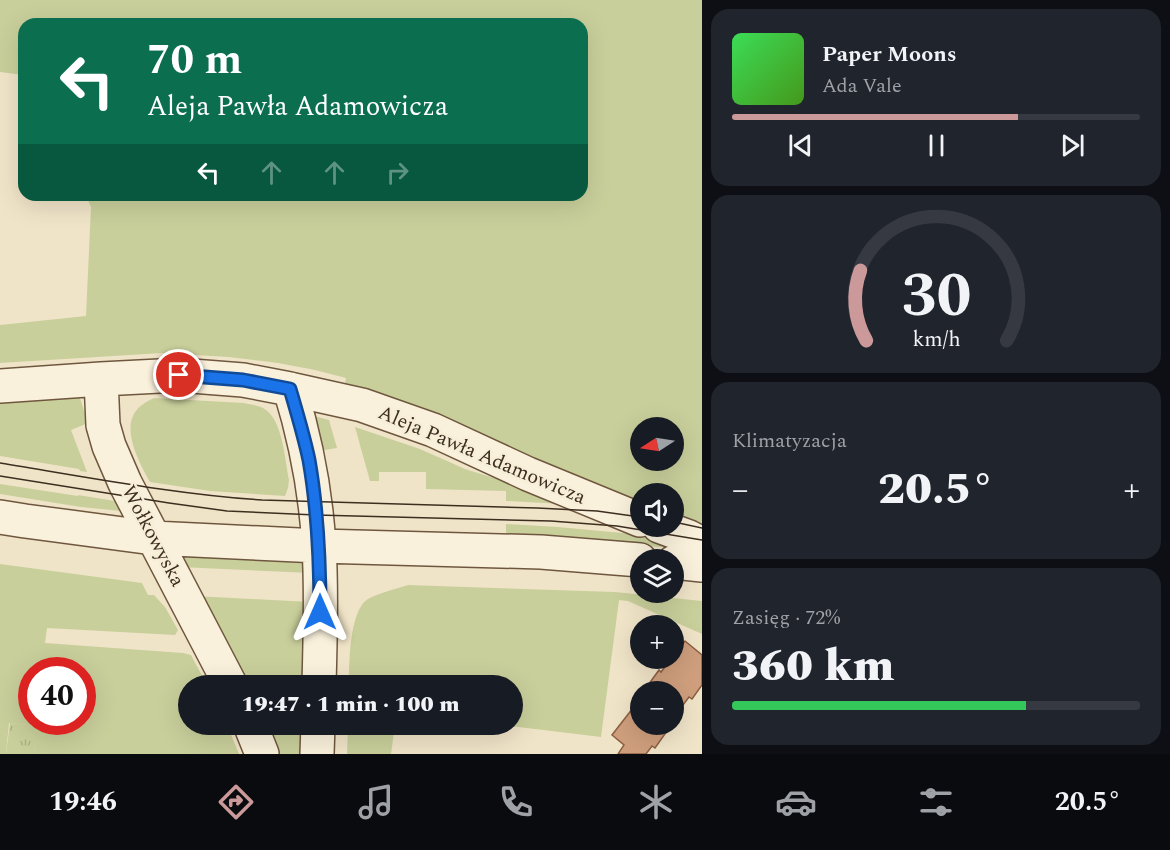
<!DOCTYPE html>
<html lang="pl">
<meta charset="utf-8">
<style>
body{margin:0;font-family:Spectral,serif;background:#20242c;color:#f1f3f6;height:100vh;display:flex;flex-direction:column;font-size:22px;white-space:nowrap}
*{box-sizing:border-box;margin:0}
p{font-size:20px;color:#9ea1a6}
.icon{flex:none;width:33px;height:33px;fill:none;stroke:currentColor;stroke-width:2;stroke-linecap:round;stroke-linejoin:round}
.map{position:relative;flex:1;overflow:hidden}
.details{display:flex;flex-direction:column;gap:9px;padding:9px;background:#0d0f14;width:468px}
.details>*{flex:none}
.hud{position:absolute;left:18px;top:18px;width:570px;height:183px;border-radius:18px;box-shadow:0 6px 24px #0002;background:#0b6e4f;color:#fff;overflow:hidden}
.needle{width:39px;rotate:258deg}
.buttons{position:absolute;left:630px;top:417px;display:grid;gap:12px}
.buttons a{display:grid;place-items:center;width:54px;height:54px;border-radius:50%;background:#171b24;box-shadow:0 6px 24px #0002;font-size:30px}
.speed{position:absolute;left:18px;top:657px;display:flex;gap:12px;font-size:30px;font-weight:700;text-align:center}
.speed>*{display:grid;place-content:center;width:78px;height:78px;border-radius:50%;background:#171b24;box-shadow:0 6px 24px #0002;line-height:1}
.speed .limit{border:9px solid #d22;background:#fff;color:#111}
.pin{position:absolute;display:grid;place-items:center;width:51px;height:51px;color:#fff;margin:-26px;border:3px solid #fff;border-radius:50%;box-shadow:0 2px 6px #0007}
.me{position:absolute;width:66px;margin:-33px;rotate:0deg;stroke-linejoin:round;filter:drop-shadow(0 0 4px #0008)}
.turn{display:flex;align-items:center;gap:21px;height:126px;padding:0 30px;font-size:27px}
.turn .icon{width:78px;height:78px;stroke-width:2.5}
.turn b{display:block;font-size:42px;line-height:51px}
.lanes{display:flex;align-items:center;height:57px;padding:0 30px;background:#0003;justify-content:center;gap:30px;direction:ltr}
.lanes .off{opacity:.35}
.big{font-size:45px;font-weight:800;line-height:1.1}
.details .card{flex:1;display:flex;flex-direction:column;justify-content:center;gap:9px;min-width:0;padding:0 21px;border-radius:18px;background:#20242c}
.details .dial{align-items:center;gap:0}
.dial svg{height:156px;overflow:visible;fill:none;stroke:#363941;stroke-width:7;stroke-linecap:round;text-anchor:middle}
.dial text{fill:#f1f3f6;stroke:none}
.song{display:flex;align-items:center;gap:18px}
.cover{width:72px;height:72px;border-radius:9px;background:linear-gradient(135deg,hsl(130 70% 55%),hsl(100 70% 35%))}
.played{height:6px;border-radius:3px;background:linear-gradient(90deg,#cc999b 70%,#363941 70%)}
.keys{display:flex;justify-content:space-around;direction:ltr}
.heat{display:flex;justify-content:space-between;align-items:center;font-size:33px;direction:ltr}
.charge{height:9px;border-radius:4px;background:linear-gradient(90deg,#34c759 72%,#363941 0)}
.trip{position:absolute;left:178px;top:675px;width:345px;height:60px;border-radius:30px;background:#171b24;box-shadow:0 6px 24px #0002;font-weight:800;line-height:60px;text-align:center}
.menu{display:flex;height:96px;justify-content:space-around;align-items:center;background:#090b0e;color:#9ea1a6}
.menu .icon{width:42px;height:42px}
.menu .active{color:#cc999b}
.menu b{font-size:27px;color:#f1f3f6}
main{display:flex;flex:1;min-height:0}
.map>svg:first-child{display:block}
.green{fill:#c9cf9b;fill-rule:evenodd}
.park{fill:url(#park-tufts)}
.building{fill:#cf9f7d;stroke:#8d5f41;stroke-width:1.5}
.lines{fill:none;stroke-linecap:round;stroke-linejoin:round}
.secondary-casing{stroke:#6f573f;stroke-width:36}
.secondary{stroke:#faf1dc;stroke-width:33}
.tram{stroke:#3d2e20;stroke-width:1.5}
.route-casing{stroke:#114b97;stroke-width:15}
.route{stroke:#1a73e8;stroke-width:10}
.labels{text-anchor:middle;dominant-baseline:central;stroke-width:5;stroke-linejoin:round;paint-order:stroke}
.street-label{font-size:20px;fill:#3d2e20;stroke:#f7eed8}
</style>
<main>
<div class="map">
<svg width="702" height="754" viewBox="0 0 702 754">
<defs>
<pattern id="park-tufts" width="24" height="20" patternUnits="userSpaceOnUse" patternTransform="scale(1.5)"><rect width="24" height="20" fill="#c9cf9b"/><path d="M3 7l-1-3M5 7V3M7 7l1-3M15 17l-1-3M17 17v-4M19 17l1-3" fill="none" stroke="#aeb285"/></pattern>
</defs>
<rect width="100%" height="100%" fill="#f0e4c8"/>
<!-- green -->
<path class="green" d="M0,0H702V523L674,517V494H640V512L344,388L346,378L315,370L278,363L228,357L162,353L0,363V325L86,316L91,207L86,195H582V24H24V75L0,72ZM640,428H674V460H640Z
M78,392L88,423L71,430L87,472L80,471L79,469L0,456V398Z
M154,398L244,403C252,405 259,405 266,410C283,422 285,461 289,480L288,488L285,496L210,491L150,482C139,462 117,423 142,405C145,402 150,400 154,398Z
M314,416L329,420L337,448L319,451Z
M355,427L420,449L465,469L580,505L506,501V491L426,489V472H379V481H370Z
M0,484L78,496V495L121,502V511L81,507L0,494Z
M506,524L558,527L622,533L657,538L673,548L506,535Z
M175,553L309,558L310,573L180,567Z
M0,564L142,583L148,595H154L165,607L178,630L175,635L47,628L45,643L183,653L191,655L207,685L189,686V724L227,725L239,754H34L36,726L9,723L6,754H0ZM32,670H82V722H32Z
M408,585L615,592L702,601V634L628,601L619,600L601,737L502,725L513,724V686L349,685C349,666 349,610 368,599C379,593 396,589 408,585Z
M195,596L310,602L308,685H242Z
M261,725H307V754H273Z
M348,725H395L391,754H347Z"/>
<!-- park -->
<path class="park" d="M10,723L37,726L34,754H6Z"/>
<!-- building -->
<path class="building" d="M685,641L702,655V685L692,699L689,697L674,717V692H643L659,670L661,672L672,658H674V656Z
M640,699V724H672L655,748L652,746L646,754H618L624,745L612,735Z"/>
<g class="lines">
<!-- secondary casing -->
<g class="secondary-casing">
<path id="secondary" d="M101,379L103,425L109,446L125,483L231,686
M0,386L101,379L179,375L243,380L290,389L362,405L433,430L528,474L640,520
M290,389C306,441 316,493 319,547C322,593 320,640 319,686
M0,517L25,521L153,538L319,546L541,552L640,560
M659,526L689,537L702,544
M674,562L702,565
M250,724L262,754
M317,754L318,724"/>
</g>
<!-- secondary -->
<use href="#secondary" class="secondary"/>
<!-- tram -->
<path class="tram" d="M0,463C87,477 174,494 262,500L537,508L597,511L640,517
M0,476L169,503L227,511L316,515L551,521L617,526L702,540
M674,522L702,528"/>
</g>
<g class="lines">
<!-- route casing -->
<g class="route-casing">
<path id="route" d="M179,375L243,380L290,389C297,413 304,436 309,460C318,511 320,561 320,612"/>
</g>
<!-- route -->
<use href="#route" class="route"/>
</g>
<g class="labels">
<!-- street labels -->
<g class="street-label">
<text transform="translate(482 455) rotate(23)">Aleja Pawła Adamowicza</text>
<text transform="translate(153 536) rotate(62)">Wołkowyska</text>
</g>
</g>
</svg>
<div class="buttons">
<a><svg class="needle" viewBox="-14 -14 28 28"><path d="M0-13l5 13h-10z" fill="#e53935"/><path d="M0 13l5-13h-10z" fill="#9ea1a6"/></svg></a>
<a><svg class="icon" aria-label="sound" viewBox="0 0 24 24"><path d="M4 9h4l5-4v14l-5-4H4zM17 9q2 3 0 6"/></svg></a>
<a><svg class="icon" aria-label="layers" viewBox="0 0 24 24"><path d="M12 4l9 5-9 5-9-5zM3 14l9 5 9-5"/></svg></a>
<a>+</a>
<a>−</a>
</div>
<div class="speed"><div class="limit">40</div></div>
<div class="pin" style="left:179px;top:375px;background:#d93025"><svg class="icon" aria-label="arrive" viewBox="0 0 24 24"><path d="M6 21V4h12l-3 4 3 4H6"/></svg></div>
<svg class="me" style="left:320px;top:612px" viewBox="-20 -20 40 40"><path d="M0-17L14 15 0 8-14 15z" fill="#1a73e8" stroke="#fff" stroke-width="4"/></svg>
<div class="trip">19:47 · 1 min · 100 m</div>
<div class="hud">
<div class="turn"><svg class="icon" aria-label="left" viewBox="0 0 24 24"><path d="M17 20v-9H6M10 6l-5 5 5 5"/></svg><div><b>70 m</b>Aleja Pawła Adamowicza</div></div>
<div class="lanes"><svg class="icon" aria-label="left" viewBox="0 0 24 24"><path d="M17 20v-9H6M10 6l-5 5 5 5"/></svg><svg class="icon off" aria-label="ahead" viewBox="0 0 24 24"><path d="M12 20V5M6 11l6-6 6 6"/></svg><svg class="icon off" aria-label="ahead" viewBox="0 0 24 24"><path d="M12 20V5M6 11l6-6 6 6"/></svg><svg class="icon off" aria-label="right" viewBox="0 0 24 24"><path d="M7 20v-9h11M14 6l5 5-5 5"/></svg></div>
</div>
</div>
<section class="details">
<div class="card">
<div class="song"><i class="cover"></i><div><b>Paper Moons</b><p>Ada Vale</p></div></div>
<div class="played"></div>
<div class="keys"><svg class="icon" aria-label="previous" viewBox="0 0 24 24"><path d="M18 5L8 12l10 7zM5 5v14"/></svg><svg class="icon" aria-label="pause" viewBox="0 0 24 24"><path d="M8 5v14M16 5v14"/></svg><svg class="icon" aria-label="next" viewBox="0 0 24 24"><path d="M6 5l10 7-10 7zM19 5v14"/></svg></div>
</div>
<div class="card dial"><svg viewBox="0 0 100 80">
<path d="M14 69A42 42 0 1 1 86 69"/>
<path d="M14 69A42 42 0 0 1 11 33" stroke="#cc999b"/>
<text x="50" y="56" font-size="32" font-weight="700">30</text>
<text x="50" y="72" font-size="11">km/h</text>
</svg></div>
<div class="card"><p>Klimatyzacja</p>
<div class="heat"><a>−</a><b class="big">20.5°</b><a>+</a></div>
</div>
<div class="card"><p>Zasięg · 72%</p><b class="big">360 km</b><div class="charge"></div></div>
</section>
</main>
<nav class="menu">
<b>19:46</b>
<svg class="icon active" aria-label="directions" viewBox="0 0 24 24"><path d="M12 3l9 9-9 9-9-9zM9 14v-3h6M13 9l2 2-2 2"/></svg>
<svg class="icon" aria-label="music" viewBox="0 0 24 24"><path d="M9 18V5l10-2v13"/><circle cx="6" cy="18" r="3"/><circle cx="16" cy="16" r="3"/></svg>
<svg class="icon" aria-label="phone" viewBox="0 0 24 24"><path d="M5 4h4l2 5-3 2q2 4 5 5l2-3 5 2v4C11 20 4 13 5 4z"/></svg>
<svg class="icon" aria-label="climate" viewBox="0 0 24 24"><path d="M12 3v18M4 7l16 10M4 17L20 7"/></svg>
<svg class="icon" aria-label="car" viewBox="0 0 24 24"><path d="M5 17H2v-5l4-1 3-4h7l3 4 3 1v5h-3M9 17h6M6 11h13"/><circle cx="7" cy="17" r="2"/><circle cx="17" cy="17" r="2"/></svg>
<svg class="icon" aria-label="filters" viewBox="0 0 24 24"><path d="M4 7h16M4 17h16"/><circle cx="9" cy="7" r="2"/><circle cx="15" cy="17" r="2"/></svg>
<b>20.5°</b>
</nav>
